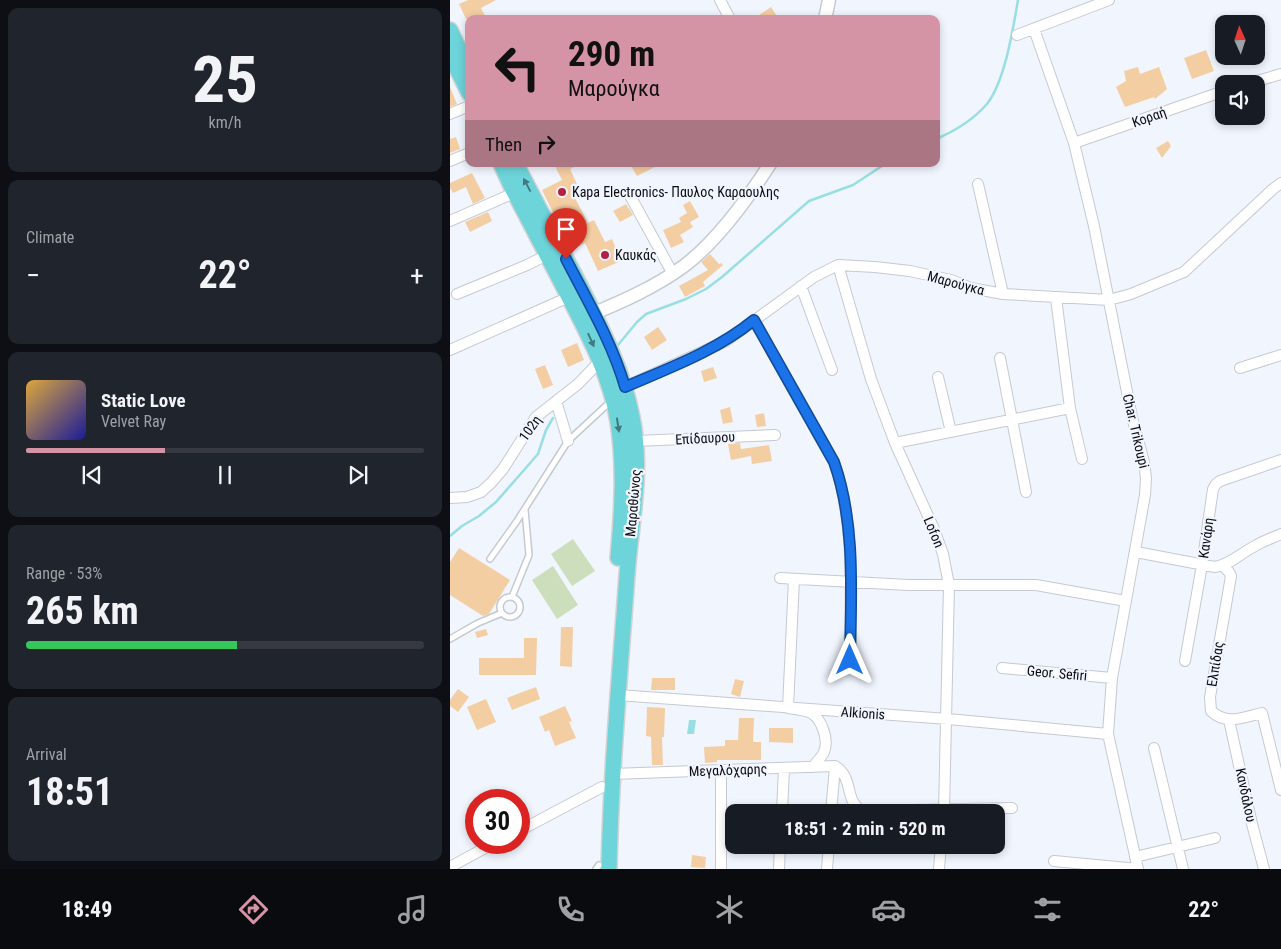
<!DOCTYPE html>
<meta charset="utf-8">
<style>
body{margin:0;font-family:"Roboto Condensed",sans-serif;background:#20242c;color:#f1f3f6;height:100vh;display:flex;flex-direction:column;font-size:19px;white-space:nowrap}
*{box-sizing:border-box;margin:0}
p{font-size:16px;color:#9ea1a6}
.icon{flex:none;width:28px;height:28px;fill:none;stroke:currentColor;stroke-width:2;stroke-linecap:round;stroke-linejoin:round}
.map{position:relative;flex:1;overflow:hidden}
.panel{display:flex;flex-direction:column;gap:8px;padding:8px;background:#0d0f14;width:450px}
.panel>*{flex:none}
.guide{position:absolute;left:15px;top:15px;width:475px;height:152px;border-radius:10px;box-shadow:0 2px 8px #0003;background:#d594a6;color:#111;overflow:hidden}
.needle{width:32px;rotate:357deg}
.tools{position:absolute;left:765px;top:15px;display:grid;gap:10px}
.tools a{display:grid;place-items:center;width:50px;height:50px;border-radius:10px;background:#171b24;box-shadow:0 2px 8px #0003;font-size:25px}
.speed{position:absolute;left:15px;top:789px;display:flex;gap:10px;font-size:25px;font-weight:700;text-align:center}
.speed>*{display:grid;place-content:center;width:65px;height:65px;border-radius:50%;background:#171b24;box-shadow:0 2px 8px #0003;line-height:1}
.speed .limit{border:8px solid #d22;background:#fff;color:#111}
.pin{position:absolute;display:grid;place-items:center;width:42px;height:42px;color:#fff;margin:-51px -21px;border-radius:50% 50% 50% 0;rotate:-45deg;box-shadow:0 0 5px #0007}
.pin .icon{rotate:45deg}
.me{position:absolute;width:55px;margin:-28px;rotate:0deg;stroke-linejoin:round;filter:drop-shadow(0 0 4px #0008)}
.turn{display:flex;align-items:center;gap:18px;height:105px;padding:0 20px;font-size:22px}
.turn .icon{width:65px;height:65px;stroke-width:2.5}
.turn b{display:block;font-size:35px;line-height:42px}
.then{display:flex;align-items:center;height:48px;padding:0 20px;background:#0003;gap:10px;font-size:19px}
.big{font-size:38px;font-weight:700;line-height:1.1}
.panel .widget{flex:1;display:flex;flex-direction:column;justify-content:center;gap:8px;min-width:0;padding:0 18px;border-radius:10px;background:#20242c}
.panel .dial{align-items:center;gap:0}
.dial b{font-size:65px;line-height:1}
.song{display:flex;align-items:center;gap:15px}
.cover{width:60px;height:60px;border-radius:8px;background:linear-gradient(135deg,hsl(40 70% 55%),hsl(240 70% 35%))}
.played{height:5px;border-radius:2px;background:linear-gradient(90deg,#d594a6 35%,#363941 35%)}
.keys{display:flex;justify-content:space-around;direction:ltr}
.heat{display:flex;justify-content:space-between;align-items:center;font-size:28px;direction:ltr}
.charge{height:8px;border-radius:4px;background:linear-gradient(90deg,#34c759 53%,#363941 0)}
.trip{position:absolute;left:275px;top:804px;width:280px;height:50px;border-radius:10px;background:#171b24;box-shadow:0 2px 8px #0003;font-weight:700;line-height:50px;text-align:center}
.dock{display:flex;height:80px;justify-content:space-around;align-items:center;background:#090b0e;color:#9ea1a6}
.dock .icon{width:35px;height:35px}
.dock .current{color:#d594a6}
.dock b{font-size:22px;color:#f1f3f6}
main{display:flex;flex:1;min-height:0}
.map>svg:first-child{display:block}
.green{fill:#cddebd}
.water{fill:#98dfe2}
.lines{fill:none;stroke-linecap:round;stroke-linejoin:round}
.stream{stroke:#98dfe2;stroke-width:2.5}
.building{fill:#f4cea3}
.service-casing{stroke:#c5c9d1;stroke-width:8}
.minor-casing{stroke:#c5c9d1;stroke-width:12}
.tertiary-casing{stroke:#c5c9d1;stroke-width:15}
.primary-casing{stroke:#d3d3d4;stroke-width:18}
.service{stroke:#fff;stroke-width:5}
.minor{stroke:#fff;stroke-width:10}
.tertiary{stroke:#fff;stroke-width:12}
.primary{stroke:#6dd4d9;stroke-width:15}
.oneway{fill:#417a7e}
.route-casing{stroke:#114b97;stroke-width:12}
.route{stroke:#1a73e8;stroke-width:9}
.poi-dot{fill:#b22044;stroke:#f1f5fe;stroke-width:2}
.labels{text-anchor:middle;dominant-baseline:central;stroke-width:4.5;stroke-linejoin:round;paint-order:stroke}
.street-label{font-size:14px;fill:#0b0c0f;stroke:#f1f5fe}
.poi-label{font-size:14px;fill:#0b0c0f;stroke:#f1f5fe;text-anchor:start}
</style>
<main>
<section class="panel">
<div class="widget dial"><b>25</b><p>km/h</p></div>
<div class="widget"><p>Climate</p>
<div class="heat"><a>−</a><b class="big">22°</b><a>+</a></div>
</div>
<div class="widget">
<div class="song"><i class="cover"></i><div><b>Static Love</b><p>Velvet Ray</p></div></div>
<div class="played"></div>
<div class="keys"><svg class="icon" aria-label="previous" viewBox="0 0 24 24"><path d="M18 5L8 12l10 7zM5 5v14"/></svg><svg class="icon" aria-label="pause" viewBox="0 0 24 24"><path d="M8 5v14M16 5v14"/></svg><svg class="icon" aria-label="next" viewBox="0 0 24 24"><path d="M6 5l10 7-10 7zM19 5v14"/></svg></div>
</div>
<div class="widget"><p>Range · 53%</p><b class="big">265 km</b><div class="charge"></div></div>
<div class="widget"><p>Arrival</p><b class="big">18:51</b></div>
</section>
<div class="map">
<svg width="831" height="869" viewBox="0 0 831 869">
<rect width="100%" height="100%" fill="#f1f5fe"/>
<!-- green -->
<path class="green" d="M123,539L145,571L122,586L101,554Z
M103,566L128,605L107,619L82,580Z"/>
<!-- water -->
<path class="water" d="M239,720H246L244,734H237Z"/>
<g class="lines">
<!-- stream -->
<path class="stream" d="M486,139C505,131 523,120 537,104C555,81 563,29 568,0
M168,345L187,322L196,314L236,299L256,289L272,277L359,201L403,185L435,164
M0,536L12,526L29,516L46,502L88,454L96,430L103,418"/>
</g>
<!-- building -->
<path class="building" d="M18,0H46L31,8L35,16L30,19H16L9,4Z
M321,7L329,19H303Z
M756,50L764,71L742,79L734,58Z
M688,67L690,74L709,67L717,89L705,99L704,97L675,107L666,87L676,81L674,71Z
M0,87L7,104L0,107Z
M6,137L10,149L0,153V139Z
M718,141L721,146L712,158L706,148Z
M104,164H129L120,169L132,195L125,198L138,223L144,220L155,242L162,239L171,261L148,271L135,243L126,248L116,229L112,231L92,190L112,180Z
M180,164H211L187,176Z
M22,173L35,198L23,204L16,187L3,193L0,188V183Z
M240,201L249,217L240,222L243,227L230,235L234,242L221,248L213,230L231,222L229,218L237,213L233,205Z
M176,204L183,215L170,222L163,211Z
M38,212L42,221L20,232L15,222Z
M260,254L269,264L271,263L273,265L253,282L255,286L235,297L229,286L258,270L251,262Z
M208,327L217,340L202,350L194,337Z
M127,343L134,360L118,367L111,350Z
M95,365L103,385L93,389L85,369Z
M263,367L267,378L254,382L251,371Z
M280,407L283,422L273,424L270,410Z
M314,413L316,426L307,427L305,415Z
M290,443L291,449L319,445L322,461L302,464L301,456L281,460L278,444Z
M9,548L60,580L39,614L33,616L0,595V562Z
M111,627H123L122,667L110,666Z
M36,629L38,635L27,638L25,632Z
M74,638H87L86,675H29V658H74Z
M202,678H225V690H201Z
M285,679L294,681L290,697L281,694Z
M86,687L90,699L62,710L57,698Z
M8,689L19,697L8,712L0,706V700Z
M36,699L46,722L27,730L17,707Z
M115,706L122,721L119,722L126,738L105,746L99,730L95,732L89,717Z
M197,707L215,708L214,737H212L213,765H202L201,737L196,736Z
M289,718H304L303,742H311V760H267V762L255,763L254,747L275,746V740H288Z
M319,728H343V743L319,742Z
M242,855L256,857L255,868L241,867Z"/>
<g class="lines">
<!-- service casing -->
<g class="service-casing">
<path id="service" d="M40,559L67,521L118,441L160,402
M50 607a10 10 0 1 1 20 0a10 10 0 1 1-20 0Z
M62,597L79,555L75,510
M0,639L28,623L52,613
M146,869L149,865"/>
</g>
<!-- minor casing -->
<g class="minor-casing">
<path id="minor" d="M270,0L280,19
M584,29L624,143L644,226L682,417L694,462L696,478L695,495L662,678L658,734L688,869
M567,35L659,0
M797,84L831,74
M0,114L19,106
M624,143L774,91
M0,161L19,153
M528,184L553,294
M178,192L223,274
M0,221L64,193
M388,265L421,379L445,443L484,529L493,554L499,585L494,812
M351,286L382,370
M7,294L77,265L97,255
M606,298L620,408L632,459
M304,320L384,462C406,524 400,595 400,660
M0,350L119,297
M550,358L576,492
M790,368L831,355
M488,377L501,432
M175,387L276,341L364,277L388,265L425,267L460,271L501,280L521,288L553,294L659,300L681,294L734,272L823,189L831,183
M106,401L118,441
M186,441L325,435
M445,443L620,408
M0,498L17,497L31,492L41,483L53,469L86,417L128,384L152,359
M686,552L765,567C781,564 791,553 805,546C813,541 822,538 831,534
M773,566L779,572L781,576L760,697L761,711C777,726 794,717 812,713L831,790
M330,578L458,585H586L676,601
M344,579L338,708C344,709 355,710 361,713C372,719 379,740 374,752C372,757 366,762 363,767
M735,661L752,565L763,489L766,484L770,481L831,460
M552,668L662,678
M168,695L498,719L658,734
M779,720L802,824L814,869
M704,748L733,869
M162,774L385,766C405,779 393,799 412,811L562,808
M332,812L334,768
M381,812L385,767
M69,831L152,787
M685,857L765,838
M604,861L688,869
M0,867L46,842
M271,869V770
M329,869L330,845
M377,869L379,845
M489,869L491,845"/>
</g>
<!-- tertiary casing -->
<g class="tertiary-casing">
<path id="tertiary" d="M375,19L379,0
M135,317C169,303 204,288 234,266C267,241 298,198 320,164"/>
</g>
<!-- primary casing -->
<g class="primary-casing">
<path id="primary" d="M0,30L19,70
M0,55L19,93
M51,164L62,188C81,225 101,262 120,299C140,338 161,378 168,422C175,466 172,514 168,558
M66,164C85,201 104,237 124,274C147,320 172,366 182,417C193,469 181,522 177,575C170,673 161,771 159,869"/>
</g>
<!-- service -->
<use href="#service" class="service"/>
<!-- minor -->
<use href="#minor" class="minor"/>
<!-- tertiary -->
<use href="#tertiary" class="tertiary"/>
<!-- primary -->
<use href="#primary" class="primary"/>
</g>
<!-- one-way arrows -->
<defs><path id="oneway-solid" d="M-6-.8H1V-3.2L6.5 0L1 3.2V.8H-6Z" transform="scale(1.25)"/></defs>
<g class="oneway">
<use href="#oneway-solid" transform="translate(77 185) rotate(-118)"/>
<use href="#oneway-solid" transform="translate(141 340) rotate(66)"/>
<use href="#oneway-solid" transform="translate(168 425) rotate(81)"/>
</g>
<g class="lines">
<!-- route casing -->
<g class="route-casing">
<path id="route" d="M116,259C137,300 162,342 175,387C219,368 266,351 304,320L384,462C406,524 401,595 400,660"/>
</g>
<!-- route -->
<use href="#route" class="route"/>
</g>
<!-- markers -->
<g class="poi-dot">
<circle cx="112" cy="192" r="5"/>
<circle cx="155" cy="255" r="5"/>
</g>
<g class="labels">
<!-- street labels -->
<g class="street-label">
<text transform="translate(699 117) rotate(-19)">Κοραή</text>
<text transform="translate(506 283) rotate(15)">Μαρούγκα</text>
<text transform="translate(80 428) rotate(-54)">102η</text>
<text transform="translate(686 431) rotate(77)">Char. Trikoupi</text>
<text transform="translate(255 438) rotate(-3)">Επίδαυρου</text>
<text transform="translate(183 503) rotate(-85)">Μαραθώνος</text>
<text transform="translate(484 532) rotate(67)">Lofon</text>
<text transform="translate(756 538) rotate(-82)">Κανάρη</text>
<text transform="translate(765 664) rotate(-81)">Ελπίδας</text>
<text transform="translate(607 673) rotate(5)">Geor. Sefiri</text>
<text transform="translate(413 713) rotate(4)">Alkionis</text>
<text transform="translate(278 770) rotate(-2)">Μεγαλόχαρης</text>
<text transform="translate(796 795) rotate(78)">Κανδάλου</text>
</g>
<!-- poi labels -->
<g class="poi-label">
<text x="122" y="192">Kapa Electronics- Παυλος Καραουλης</text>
<text x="165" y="255">Καυκάς</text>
</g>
</g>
</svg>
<div class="tools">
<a><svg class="needle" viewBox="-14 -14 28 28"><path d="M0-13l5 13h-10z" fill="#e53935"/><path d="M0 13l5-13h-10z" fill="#9ea1a6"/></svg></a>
<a><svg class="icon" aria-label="sound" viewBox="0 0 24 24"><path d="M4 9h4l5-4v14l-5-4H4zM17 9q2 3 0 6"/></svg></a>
</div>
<div class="speed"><div class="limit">30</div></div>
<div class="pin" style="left:116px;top:259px;background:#d93025"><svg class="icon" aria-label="arrive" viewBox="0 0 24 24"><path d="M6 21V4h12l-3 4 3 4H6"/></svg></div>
<svg class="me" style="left:400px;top:660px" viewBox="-20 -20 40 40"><path d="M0-17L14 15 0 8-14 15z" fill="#1a73e8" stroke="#fff" stroke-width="4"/></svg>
<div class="trip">18:51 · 2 min · 520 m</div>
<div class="guide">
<div class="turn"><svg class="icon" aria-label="left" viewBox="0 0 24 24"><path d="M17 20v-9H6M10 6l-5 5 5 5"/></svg><div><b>290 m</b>Μαρούγκα</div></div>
<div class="then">Then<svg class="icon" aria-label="right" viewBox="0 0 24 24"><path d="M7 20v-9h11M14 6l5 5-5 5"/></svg></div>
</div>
</div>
</main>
<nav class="dock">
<b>18:49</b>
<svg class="icon current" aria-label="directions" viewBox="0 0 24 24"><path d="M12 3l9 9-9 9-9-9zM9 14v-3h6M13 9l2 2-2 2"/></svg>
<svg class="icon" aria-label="music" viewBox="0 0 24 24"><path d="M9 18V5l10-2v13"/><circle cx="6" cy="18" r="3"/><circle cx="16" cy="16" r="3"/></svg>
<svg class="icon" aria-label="phone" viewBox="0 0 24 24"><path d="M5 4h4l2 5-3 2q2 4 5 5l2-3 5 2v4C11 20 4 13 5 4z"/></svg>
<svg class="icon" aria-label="climate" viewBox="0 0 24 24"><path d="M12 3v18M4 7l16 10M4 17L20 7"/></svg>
<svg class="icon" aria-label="car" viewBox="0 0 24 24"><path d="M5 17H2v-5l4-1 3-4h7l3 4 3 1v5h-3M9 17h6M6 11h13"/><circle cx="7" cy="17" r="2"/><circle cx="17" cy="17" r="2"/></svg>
<svg class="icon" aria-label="filters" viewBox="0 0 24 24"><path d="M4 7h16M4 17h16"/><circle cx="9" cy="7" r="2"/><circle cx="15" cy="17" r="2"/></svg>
<b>22°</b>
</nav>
